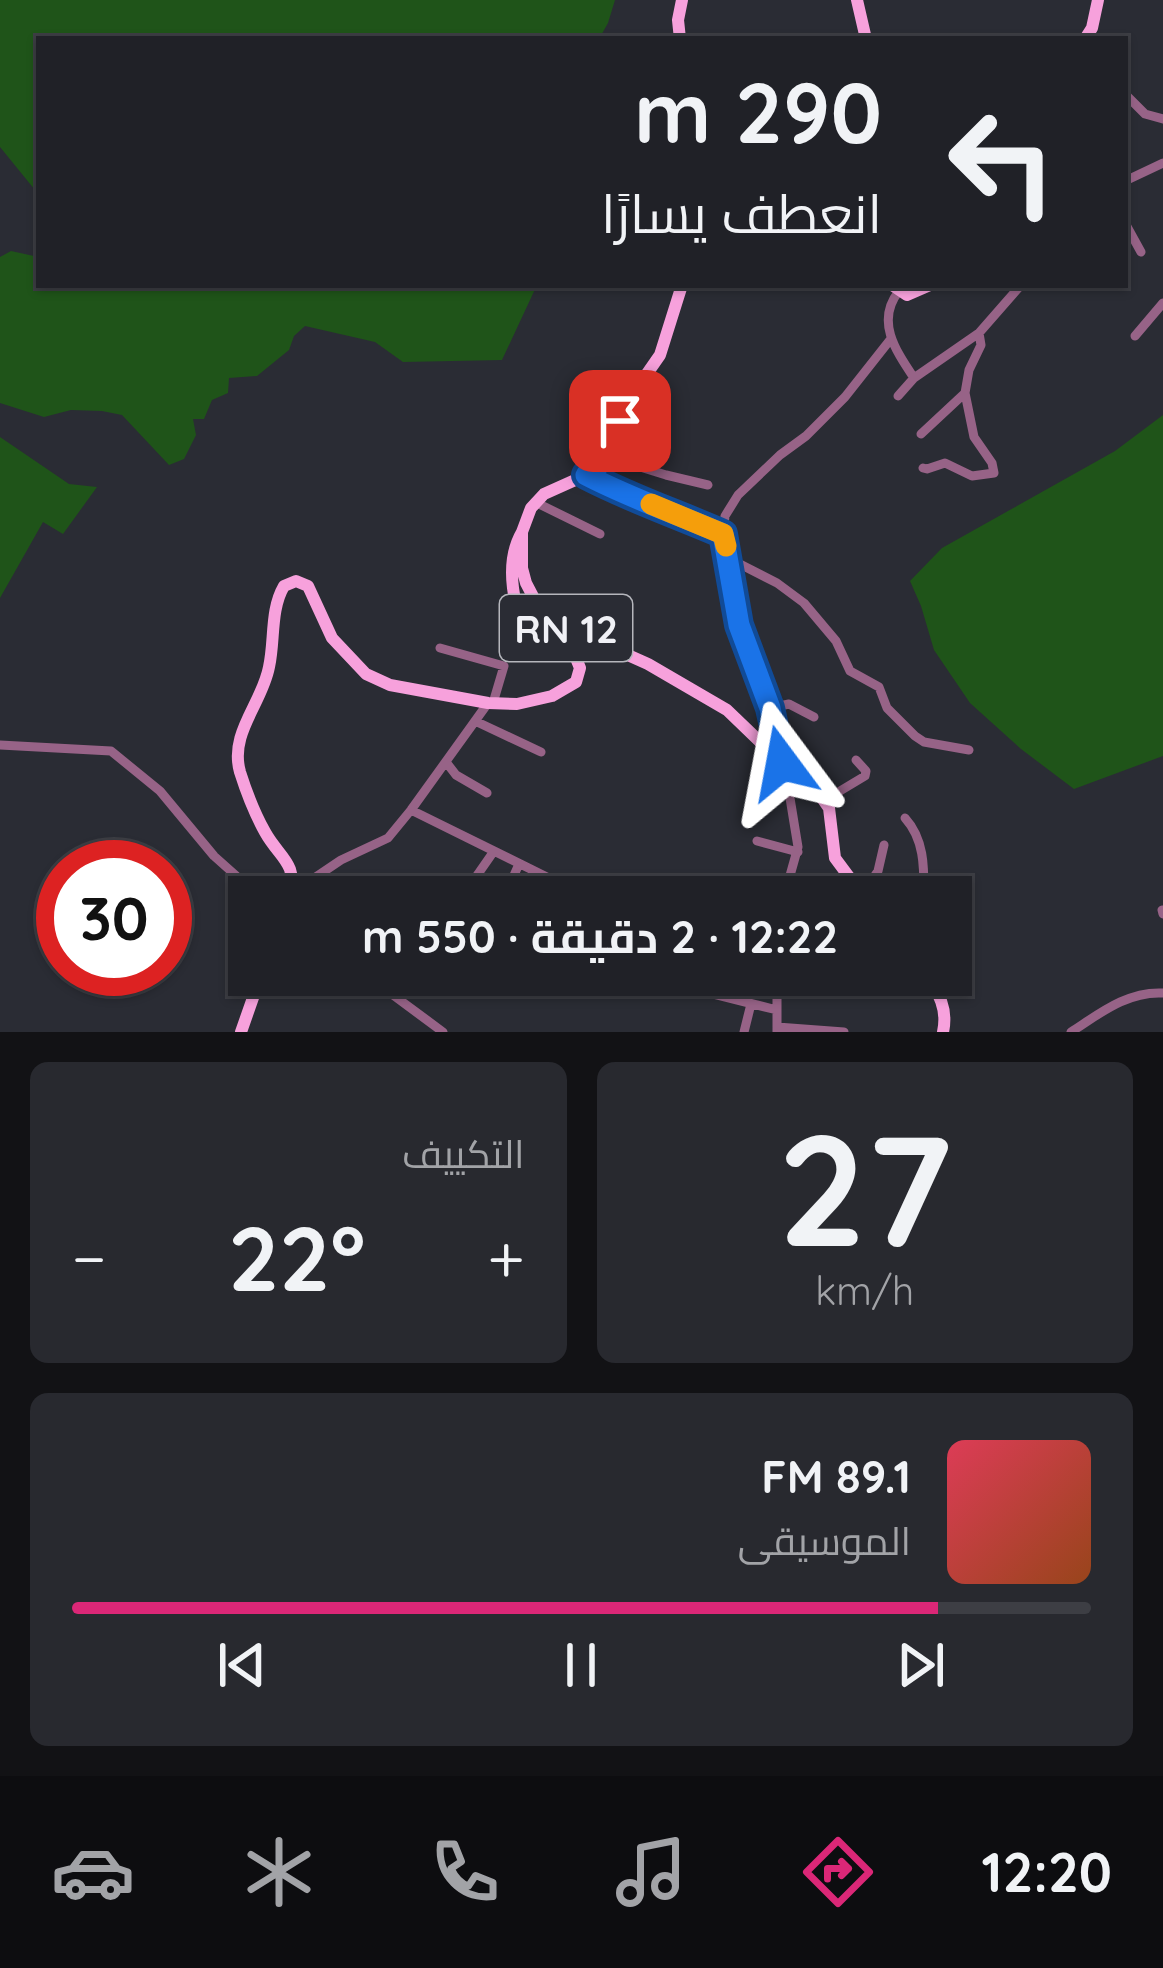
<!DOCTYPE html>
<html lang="ar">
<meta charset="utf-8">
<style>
body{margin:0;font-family:Quicksand,Cairo,sans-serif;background:#28292f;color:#f1f3f6;direction:rtl;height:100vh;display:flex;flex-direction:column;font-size:45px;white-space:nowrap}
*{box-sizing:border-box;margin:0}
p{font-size:39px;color:#a2a3a7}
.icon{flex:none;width:66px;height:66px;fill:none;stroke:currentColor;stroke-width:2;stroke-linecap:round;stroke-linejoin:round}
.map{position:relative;height:1032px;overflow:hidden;direction:ltr}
.panel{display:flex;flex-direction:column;gap:30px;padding:30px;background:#121215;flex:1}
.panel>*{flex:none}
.guide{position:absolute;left:36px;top:36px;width:1092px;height:252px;border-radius:0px;box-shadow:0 3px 9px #0004,0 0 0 3px #3d3e44;direction:rtl;background:#202127;color:#f1f3f6;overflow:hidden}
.speed{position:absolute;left:36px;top:840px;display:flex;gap:24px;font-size:60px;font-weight:700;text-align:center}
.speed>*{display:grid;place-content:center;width:156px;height:156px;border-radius:50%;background:#202127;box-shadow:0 3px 9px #0004,0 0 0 3px #3d3e44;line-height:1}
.speed .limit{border:18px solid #d22;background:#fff;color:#111}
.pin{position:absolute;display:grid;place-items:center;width:102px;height:102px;color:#fff;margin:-51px;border-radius:24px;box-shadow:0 6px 18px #0006}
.me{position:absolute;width:132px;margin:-66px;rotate:347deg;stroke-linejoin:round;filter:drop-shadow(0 0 9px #0008)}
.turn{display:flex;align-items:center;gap:42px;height:252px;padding:0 48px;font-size:54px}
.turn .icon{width:156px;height:156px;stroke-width:2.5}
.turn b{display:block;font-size:84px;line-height:102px}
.big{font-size:90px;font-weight:700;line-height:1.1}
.panel .card{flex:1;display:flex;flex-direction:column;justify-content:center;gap:18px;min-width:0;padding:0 42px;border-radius:18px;background:#28292f}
.panel .dial{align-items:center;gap:0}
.dial b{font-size:156px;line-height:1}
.song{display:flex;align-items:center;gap:36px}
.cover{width:144px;height:144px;border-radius:18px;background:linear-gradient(135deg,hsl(350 70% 55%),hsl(20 70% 35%))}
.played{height:12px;border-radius:6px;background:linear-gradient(90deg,#db2777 85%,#3d3e44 85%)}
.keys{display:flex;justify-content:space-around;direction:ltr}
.heat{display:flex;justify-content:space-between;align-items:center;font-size:66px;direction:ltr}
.panel .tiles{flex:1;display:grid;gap:30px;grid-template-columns:1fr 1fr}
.card:last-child{grid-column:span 2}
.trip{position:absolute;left:228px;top:876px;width:744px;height:120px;border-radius:0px;background:#202127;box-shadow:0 3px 9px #0004,0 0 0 3px #3d3e44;font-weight:700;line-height:120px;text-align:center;direction:rtl}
.tabs{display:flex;height:192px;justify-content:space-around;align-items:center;background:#0d0d10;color:#a2a3a7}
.tabs .icon{width:84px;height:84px}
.tabs .current{color:#db2777}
.tabs b{font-size:54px;color:#f1f3f6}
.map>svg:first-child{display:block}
.green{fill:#1f5419}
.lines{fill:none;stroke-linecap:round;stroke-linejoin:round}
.minor{stroke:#976387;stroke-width:9}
.major{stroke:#f7a1dc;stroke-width:12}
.route-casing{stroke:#114b97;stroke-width:30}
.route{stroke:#1a73e8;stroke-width:21}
.slow{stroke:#f59e0b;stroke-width:21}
.labels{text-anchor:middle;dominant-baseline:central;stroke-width:12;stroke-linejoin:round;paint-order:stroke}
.shield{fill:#2a2c34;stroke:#b5b6bc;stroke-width:3}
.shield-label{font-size:39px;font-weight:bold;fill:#f0f1f6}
</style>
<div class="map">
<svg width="1163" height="1032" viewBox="0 0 1163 1032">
<rect width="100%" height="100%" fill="#2a2c34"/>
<!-- green -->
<path class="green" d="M0,0H615L608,23L599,39H39V210L35,190L0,147Z
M39,243V285H537L502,360L403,362L375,342L305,326L294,336L289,350L257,376L229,378L228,393L212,400L204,419H193L196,435L184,459L169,465L122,415L102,411L71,410L44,417L0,403V257L11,251L34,256Z
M1163,415V756L1074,789L1021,749L970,703L934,650L921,606L910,581L942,548L1115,451Z
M0,437L69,484L97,487L63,534L43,522L0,598Z"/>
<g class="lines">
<!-- minor -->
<path class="minor" d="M1125,94L1145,114L1163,119
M1125,181L1163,163
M1125,223L1141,252
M899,291C875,321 896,351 914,378
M1135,336L1163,303
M898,396L914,378L979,333L1021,285
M921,434L965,393L969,370L981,345L979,333
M608,457L666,475L708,485
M923,468L927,469L945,463L972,476L994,473L992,463L974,437L965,393
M586,475C630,498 677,514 723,534
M535,502L600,534
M728,558L777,583L804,603L836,641L850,671L879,687L887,708L915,736L924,742L969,750
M440,648L504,666L493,703
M770,708L789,704L814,717
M475,721L541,752
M0,745L111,751L160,791L214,856L260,897
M446,762L456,775L487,793
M782,762L770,708L739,625L723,534L725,516L738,495L780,455L806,436L845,397L890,340
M781,763L789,792L798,847L784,897
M825,800L865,776L866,771L856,760
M411,810L565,886
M905,818C925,840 924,869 924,897
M757,841L798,852
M292,893L341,860L388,838L411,810L488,703
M862,895L878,871L884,845
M462,897L494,851
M510,897L507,891L519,864
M542,897L546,877
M1162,910L1163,914
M366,975L443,1032
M627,979L631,976L645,977L777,1010
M729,980L777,994
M777,1027L844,1032
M744,1032L751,1004
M777,1032V975
M1071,1032C1099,1014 1127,991 1163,993"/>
<!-- major -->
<path class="major" d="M857,0L866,39
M680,39L678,20L682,0
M1085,39L1092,28L1098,0
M682,285L660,355L628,401L608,457L593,472L544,494L531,508L522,532V568L526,583L538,606L554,622L648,664L727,710L780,761L817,791L829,808L835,858L864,897
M892,285L907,295L930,285
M291,897C297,861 280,859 265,832C255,814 246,791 240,772C229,733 262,704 269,667C275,640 270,610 284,586L296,581L308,586L332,638L366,674L390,685L488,703L517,704L552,696L576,682L580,668L574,653L534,641C512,614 504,563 522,532
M926,975C939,993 948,1009 943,1032
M241,1032L261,975"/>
</g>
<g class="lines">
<!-- route casing -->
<g class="route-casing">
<path id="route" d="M620,421C611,444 609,462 586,475C630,498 677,514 723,534L739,625L770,708L782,763"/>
</g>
<!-- route -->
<use href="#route" class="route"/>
<!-- slow -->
<path class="slow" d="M651,504L723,534L726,546"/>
</g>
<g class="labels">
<!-- shield labels -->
<rect class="shield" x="500" y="595" width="132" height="66" rx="9"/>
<g class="shield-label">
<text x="566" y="628">RN 12</text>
</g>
</g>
</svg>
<div class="speed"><div class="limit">30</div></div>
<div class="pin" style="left:620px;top:421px;background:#d93025"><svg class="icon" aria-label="arrive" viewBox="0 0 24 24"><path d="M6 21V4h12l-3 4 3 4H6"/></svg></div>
<svg class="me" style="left:782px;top:763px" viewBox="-20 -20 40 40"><path d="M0-17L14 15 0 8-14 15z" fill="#1a73e8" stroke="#fff" stroke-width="4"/></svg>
<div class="trip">12:22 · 2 دقيقة · 550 m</div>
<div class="guide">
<div class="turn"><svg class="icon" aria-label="left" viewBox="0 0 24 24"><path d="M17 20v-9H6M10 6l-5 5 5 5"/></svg><div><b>290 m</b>انعطف يسارًا</div></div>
</div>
</div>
<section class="panel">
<div class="tiles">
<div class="card dial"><b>27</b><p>km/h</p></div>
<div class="card"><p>التكييف</p>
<div class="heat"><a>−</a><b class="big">22°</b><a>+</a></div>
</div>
<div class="card">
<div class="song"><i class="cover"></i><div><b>89.1 FM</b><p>الموسيقى</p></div></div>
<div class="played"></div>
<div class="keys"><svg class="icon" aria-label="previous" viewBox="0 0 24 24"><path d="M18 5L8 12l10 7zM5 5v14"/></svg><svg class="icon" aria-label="pause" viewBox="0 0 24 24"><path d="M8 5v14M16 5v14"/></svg><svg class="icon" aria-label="next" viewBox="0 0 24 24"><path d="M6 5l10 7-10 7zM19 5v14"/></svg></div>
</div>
</div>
</section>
<nav class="tabs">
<b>12:20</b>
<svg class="icon current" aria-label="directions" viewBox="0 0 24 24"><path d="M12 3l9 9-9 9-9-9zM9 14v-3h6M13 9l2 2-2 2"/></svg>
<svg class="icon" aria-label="music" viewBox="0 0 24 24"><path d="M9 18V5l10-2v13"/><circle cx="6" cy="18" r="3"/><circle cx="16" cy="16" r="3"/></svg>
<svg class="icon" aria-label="phone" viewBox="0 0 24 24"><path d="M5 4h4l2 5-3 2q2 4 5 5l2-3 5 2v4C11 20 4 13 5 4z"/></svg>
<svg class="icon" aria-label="climate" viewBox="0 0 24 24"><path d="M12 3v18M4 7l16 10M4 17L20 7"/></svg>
<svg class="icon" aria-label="car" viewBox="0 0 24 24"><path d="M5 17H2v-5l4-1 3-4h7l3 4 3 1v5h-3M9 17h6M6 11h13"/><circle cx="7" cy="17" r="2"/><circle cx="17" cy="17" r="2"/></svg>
</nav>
